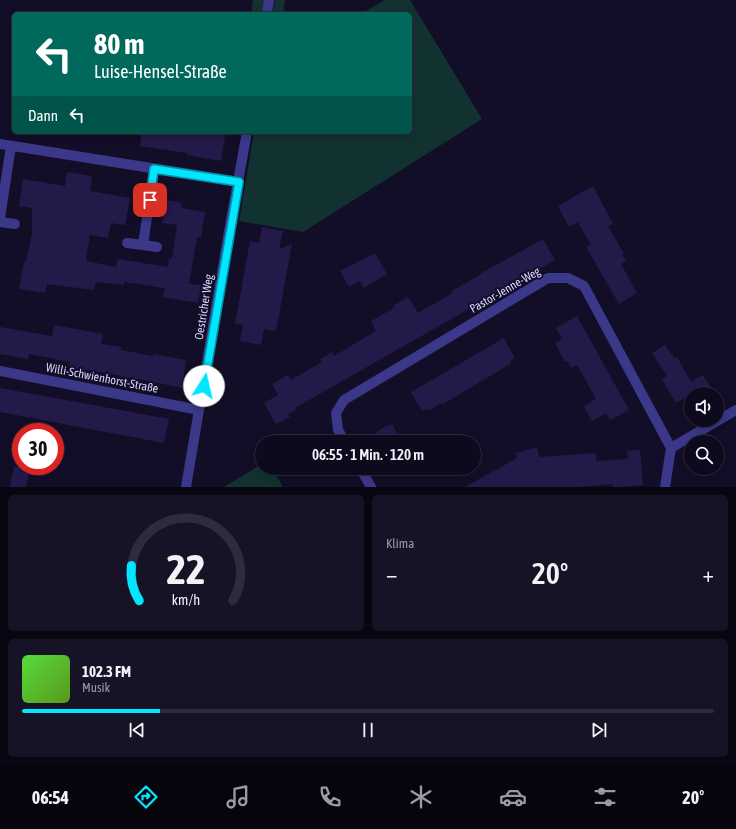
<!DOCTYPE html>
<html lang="de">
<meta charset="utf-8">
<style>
body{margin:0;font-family:"Asap Condensed",sans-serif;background:#171327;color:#f1f3f6;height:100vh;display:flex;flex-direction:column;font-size:15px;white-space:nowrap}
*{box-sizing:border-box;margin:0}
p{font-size:13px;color:#9b9aa4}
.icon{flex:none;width:22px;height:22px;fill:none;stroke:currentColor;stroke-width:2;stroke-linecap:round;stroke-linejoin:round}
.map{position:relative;height:487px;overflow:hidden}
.details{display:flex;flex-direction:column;gap:8px;padding:8px;background:#080610;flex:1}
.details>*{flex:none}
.guide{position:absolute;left:12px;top:12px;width:400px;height:122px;border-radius:6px;box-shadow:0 2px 10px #0003,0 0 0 1px #2e2b3c;background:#00695c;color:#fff;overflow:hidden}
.buttons{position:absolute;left:684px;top:387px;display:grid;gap:8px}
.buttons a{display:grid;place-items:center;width:40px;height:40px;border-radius:50%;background:#0e0a1e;box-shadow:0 2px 10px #0003,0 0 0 1px #2e2b3c;font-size:20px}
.speed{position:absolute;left:12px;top:423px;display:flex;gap:8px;font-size:20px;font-weight:700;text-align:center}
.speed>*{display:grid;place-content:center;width:52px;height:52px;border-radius:50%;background:#0e0a1e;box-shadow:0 2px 10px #0003,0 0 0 1px #2e2b3c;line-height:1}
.speed .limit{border:6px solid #d22;background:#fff;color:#111}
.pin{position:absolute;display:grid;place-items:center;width:34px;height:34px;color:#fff;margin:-17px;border-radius:8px;box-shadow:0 2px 6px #0006}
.me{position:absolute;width:44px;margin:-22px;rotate:10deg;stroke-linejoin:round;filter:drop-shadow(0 0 3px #0008)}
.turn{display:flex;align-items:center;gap:14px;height:84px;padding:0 16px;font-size:18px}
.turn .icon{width:52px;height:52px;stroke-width:2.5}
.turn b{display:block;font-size:28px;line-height:34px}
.then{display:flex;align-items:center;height:38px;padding:0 16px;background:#0003;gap:8px;font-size:15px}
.big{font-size:30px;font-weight:600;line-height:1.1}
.details .tile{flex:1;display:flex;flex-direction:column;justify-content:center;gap:6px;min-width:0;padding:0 14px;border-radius:6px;background:#171327}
.details .dial{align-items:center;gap:0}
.dial svg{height:104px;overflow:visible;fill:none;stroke:#2e2b3c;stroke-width:7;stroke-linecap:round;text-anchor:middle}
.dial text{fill:#f1f3f6;stroke:none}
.song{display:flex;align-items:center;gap:12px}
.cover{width:48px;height:48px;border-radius:6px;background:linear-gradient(135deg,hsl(110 70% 55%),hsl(90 70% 35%))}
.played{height:4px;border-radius:2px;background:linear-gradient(90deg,#01e5ff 20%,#2e2b3c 20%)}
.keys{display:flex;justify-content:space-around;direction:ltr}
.heat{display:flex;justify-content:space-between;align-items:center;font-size:22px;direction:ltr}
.details .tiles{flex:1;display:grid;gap:8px;grid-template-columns:1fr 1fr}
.tile:last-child{grid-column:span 2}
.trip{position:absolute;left:255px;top:435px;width:226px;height:40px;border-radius:20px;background:#0e0a1e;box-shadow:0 2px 10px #0003,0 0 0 1px #2e2b3c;font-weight:600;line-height:40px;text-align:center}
.dock{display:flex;height:64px;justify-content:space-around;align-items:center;background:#06040c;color:#9b9aa4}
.dock .icon{width:28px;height:28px}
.dock .active{color:#01e5ff}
.dock b{font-size:18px;color:#f1f3f6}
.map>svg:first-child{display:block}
.green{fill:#113231}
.building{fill:#231a4a}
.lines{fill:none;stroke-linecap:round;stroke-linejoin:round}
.minor{stroke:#3b3889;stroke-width:10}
.route-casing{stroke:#0195a6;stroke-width:10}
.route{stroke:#01e5ff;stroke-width:7}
.labels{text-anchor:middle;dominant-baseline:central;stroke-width:4;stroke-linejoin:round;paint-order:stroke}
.street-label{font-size:12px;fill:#dad5ff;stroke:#130e28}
</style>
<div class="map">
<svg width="736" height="487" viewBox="0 0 736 487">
<rect width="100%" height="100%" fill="#130e28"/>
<!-- green -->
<path class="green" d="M253,0H265L262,14H251Z
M275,0H285L283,14H273Z
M385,0H410L482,119L303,232L239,221L254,132H410V14H360Z
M262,464V468H272L283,487H224Z"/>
<!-- building -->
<path class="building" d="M142,132H203L225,135L221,161L187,155V153L140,146Z
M67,172L92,176L90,191L130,198L125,225L111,223L108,238L90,235L86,260L91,262L116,267L118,259L168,267L169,258L172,259L177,225L162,223L166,200L182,203L181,208L205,212L201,237H197L189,284L201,285L198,303L163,297L165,288L124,282V285L96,282L94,290L47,284L45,293L19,289L24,262H26L32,234V208L19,206L23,179L65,186Z
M593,186L613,224L608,226L624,254H622L626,261L621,264L637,293L619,304L586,247L591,245L578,222L569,227L558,206Z
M262,227L283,231L279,249L292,244L276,331L264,329L261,345L240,341L243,325L235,324L250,241L259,243Z
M543,239L555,260L295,408L296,410L288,415L290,417L276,424L264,403L278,395L272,384L288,375L291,380L322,362L320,359L332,352L334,356L376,331L371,321L394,308L393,306L408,297L418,313L453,293L452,291L480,275V274Z
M375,253L387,274L364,288L360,281L349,287L340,271Z
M577,316L629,410L610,420L606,413L592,421L584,406L596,399L577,365L571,368L567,361L565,362L555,343L562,339L556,328Z
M54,325L103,334L101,344L121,347V350L153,356L154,354L186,360L182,388L129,377L126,379L123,376L69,367L70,362L29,354L28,359L0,354V327L52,336Z
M504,338L515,358L511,360L510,364L443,404L442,403L430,410L426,409L422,411L411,392Z
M665,345L674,358L677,357L691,382L703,375L711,388L701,394H691L676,403L662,379L667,376L652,353Z
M0,388L169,419L164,443L0,412Z
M392,424L402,442H361L383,428Z
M537,447L539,457L596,453V461L628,459L627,451L640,450L643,485L622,487H613V484L578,487H465L517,458L516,453Z
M14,466L30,469L26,487H10Z"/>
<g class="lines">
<!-- minor -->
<path class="minor" d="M267,14L269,0
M0,144L239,182
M154,169L143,245L157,247
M0,218L11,146
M0,222L15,224
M127,243L143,245
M0,371L199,410
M345,442L338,430L336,413L344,400L548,278H568L584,286L671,448L665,487
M671,448L736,410
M360,468L371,487
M186,487L229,231L247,132"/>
</g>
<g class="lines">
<!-- route casing -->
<g class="route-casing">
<path id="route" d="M150,200L154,169L239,182L204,386"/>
</g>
<!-- route -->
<use href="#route" class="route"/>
</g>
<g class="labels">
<!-- street labels -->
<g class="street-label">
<text transform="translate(505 290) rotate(-30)">Pastor-Jenne-Weg</text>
<text transform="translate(204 307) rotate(-81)">Oestricher Weg</text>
<text transform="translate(102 378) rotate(11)">Willi-Schwienhorst-Straße</text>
</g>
</g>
</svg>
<div class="buttons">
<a><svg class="icon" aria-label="sound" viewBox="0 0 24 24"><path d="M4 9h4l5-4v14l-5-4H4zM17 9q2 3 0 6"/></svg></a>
<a><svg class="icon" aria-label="search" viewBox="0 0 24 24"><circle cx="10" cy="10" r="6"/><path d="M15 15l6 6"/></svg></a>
</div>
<div class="speed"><div class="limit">30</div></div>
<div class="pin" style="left:150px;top:200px;background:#d93025"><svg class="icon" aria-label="arrive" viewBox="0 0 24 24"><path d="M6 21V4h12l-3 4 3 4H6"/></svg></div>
<svg class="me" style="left:204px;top:386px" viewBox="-20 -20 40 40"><circle r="19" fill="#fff"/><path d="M0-13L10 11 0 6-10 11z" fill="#01e5ff"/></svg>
<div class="trip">06:55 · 1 Min. · 120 m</div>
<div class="guide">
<div class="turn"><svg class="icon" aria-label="left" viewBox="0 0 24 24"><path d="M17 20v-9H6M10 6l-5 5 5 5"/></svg><div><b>80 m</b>Luise-Hensel-Straße</div></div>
<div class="then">Dann<svg class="icon" aria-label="left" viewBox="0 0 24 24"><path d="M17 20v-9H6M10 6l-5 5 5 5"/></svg></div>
</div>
</div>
<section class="details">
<div class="tiles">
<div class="tile dial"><svg viewBox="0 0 100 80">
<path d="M14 69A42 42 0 1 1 86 69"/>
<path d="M14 69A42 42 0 0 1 8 42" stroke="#01e5ff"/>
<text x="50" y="56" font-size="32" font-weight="700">22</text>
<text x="50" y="72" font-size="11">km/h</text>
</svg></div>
<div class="tile"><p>Klima</p>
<div class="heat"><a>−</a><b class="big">20°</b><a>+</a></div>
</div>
<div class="tile">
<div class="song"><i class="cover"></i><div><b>102.3 FM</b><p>Musik</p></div></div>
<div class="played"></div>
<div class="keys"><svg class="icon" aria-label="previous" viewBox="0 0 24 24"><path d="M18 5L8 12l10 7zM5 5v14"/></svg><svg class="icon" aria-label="pause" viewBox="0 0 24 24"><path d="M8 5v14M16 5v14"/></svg><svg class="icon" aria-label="next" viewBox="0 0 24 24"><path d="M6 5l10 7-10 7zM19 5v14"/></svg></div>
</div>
</div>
</section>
<nav class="dock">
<b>06:54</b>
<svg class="icon active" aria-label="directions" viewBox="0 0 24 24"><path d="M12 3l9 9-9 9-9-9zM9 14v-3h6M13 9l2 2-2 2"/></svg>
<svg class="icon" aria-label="music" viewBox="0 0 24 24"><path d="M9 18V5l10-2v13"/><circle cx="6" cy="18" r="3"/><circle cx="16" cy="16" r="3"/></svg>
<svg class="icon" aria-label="phone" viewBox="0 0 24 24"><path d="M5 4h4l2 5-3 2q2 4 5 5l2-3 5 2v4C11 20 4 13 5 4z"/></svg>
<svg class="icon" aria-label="climate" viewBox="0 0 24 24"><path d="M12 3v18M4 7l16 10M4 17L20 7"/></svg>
<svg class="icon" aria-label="car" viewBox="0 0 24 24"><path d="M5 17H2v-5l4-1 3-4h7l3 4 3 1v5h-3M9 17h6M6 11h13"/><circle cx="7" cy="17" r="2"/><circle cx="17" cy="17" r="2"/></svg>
<svg class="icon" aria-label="filters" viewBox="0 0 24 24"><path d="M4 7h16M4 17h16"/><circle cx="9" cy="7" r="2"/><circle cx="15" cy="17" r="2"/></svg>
<b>20°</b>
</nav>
